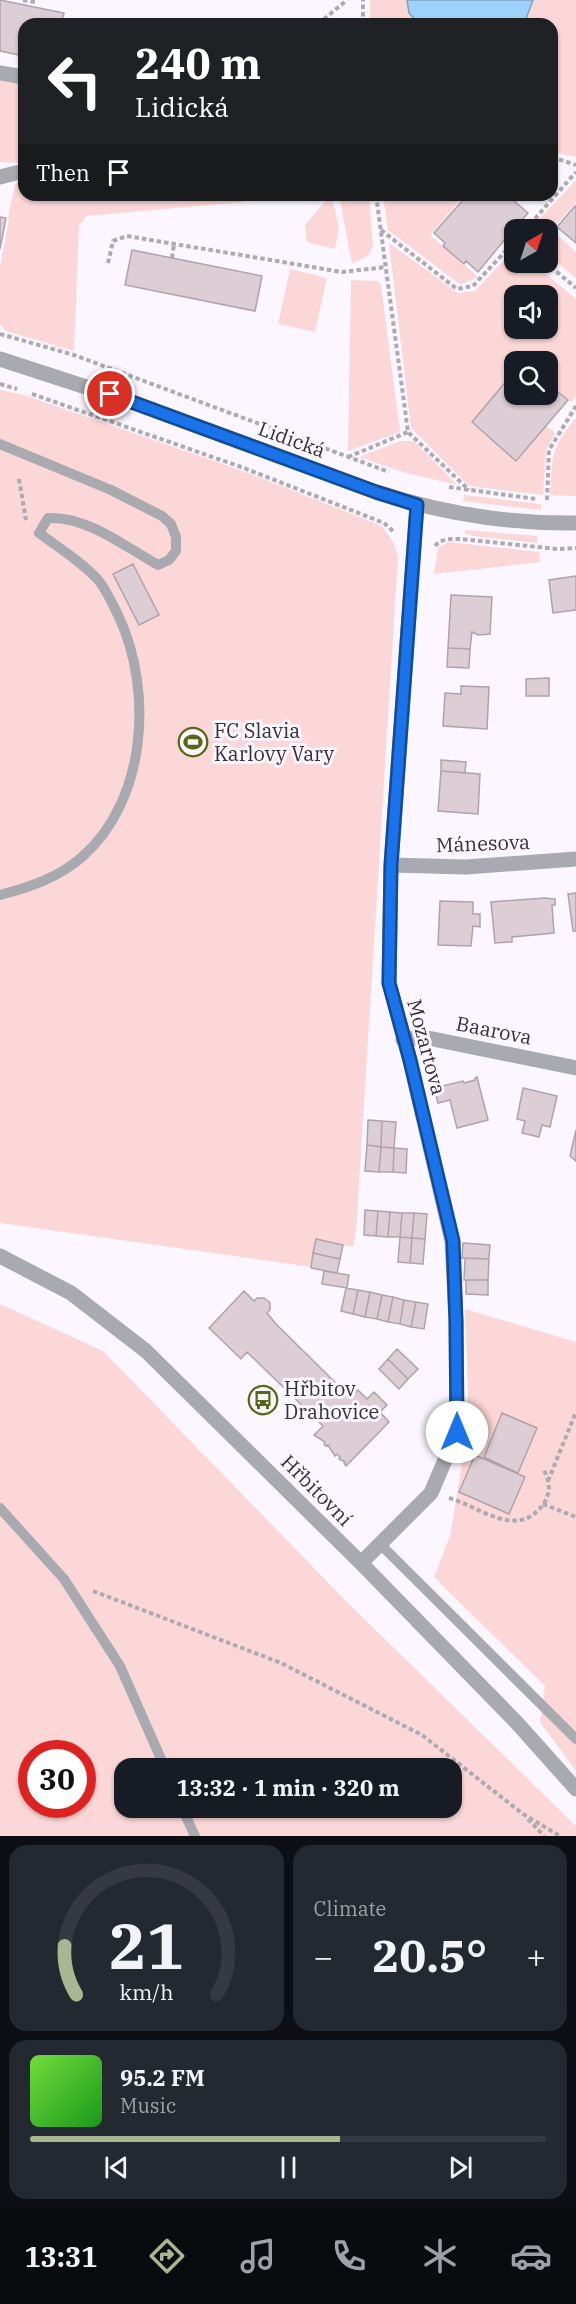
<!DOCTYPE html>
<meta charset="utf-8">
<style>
body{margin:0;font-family:"IBM Plex Serif",serif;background:#242831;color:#f1f3f6;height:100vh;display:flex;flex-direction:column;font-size:22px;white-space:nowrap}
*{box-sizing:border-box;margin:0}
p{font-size:20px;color:#9ea1a6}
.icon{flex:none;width:33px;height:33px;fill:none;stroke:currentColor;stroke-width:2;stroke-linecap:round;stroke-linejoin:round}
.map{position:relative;height:1836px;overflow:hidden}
.side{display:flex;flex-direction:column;gap:9px;padding:9px;background:#0d0f14;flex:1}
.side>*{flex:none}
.guide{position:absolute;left:18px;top:18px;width:540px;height:183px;border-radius:18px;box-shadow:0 2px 4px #0004;background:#202124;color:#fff;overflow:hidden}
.needle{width:39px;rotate:39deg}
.controls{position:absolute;left:504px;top:219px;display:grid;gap:12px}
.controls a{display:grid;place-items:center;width:54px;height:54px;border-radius:12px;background:#171b24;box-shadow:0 2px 4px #0004;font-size:30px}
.speed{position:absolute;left:18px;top:1740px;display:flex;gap:12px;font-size:30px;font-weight:700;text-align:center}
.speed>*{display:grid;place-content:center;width:78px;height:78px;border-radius:50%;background:#171b24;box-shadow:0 2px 4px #0004;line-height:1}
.speed .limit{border:9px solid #d22;background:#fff;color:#111}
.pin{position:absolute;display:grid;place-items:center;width:51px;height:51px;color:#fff;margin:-26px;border:3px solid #fff;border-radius:50%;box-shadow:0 2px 6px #0007}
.me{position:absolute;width:66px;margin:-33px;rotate:0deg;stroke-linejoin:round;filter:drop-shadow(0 0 4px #0008)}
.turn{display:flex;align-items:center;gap:21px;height:126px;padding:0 18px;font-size:27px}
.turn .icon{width:78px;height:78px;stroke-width:2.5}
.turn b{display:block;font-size:42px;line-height:51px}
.then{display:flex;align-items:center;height:57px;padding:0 18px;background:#0003;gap:12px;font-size:22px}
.big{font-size:45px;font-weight:700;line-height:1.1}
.side .card{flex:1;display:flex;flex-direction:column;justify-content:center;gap:9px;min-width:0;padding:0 21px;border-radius:18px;background:#242831}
.side .dial{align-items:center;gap:0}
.dial svg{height:156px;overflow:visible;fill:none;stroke:#363941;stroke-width:7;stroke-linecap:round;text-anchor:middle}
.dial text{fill:#f1f3f6;stroke:none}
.song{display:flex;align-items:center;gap:18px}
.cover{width:72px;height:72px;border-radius:9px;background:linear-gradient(135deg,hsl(100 70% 55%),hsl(120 70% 35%))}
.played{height:6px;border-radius:3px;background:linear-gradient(90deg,#abb591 60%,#363941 60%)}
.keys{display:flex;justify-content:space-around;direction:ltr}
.heat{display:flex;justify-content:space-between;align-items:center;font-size:33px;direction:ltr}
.side .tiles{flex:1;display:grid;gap:9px;grid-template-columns:1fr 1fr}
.card:last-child{grid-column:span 2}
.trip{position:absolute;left:114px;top:1758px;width:348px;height:60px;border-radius:18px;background:#171b24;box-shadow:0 2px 4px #0004;font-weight:700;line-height:60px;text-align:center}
.tab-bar{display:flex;height:96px;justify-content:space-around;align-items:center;background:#090b0e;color:#9ea1a6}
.tab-bar .icon{width:42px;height:42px}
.tab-bar .current{color:#abb591}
.tab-bar b{font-size:27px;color:#f1f3f6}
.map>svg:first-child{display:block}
.green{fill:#fbd7d7;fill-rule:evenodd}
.water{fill:#9cd2fb;stroke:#7da2c0;stroke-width:1.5}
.building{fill:#ddcdd5;stroke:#b0a2a9;stroke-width:1.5}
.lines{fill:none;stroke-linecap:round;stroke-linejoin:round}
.path{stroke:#aeaab2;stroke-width:4;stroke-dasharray:4.5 3;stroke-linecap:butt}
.service{stroke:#a8aab0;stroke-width:10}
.minor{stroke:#a8aab0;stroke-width:15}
.route-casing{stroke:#114b97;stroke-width:15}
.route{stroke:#1a73e8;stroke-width:10}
.labels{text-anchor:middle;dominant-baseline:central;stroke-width:6;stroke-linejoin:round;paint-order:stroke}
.street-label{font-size:20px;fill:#353237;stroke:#fbf6ff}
.poi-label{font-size:20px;fill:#353237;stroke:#fbf6ff;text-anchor:start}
</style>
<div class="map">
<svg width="576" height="1836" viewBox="0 0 576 1836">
<rect width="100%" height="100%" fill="#fbf6ff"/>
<!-- green -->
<path class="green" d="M370,0H407L409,12L419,24H370Z
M533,0H576V157L552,152V24H519L526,19Z
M0,80L24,83V163L0,162Z
M24,179V195H244V202L86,216L79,226L74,351L6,331L0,324V266L9,219L8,218L15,184Z
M576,180V202L552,230L576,252V278L548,255V230L530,229Z
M339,195H369L373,246L369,255L352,264Z
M383,195H464L430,235L478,277L461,285L388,230Z
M327,199L333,202L339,228L335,249L307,242L305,225Z
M389,243L458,293L475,291L514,249V262L533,263L576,299V396L571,402L548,384V362H514V372L472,422L516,461L546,426L555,433L546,450L543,495L469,486L411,428ZM514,296H548V328H514Z
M290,269L327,278L315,332L278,324Z
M351,280L378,281L381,285L400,432L348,451Z
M0,390L24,395L243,471L382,526L393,542L398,556L356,1233L353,1247L316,1240L312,1267L0,1223Z
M576,418V496L550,495C553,456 549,450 576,418Z
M400,441H414L457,485L406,473L359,457Z
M464,495L541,504V510L463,501Z
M466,530L537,536V543L473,536L464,533Z
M449,542L539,552L540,562L434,574L438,548Z
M0,1304L103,1351L346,1601L576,1826V1836H0ZM32,1754H82V1804H32ZM124,1768H452V1808H124Z
M465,1309L576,1342V1771L540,1722L545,1686L434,1577L450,1536L469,1423Z"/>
<!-- water -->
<path class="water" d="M407,0H533L526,19L519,24H419L409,13Z"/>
<!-- building -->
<path class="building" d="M0,0L64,13L61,24H24V56L0,51Z
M462,195H507L528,213L515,228L514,235L509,241L506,238L478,272L466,261L464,264L443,246L445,243L434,233L462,201L459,198Z
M575,206H576V243L557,227Z
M0,217L6,218L0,249Z
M132,250L262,276L255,311L125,285Z
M514,372V394H548V384L568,400L516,461L472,422Z
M133,564L159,615L139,625L113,574Z
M576,576V610L553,613L549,580Z
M451,595L492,597L490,634L478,635L472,632L470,649L448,648Z
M448,648L470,649L469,668L447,667Z
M549,678V696H526V679Z
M461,686L489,687L487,729L443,726L445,693L461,694Z
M441,760L466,762L465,773L441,771Z
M441,771L480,774L478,814L438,811Z
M576,893V931H573L568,894Z
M545,898L555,899V905H552L554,933L512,937V942L495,943L491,902Z
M440,901L473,902V914H480V927L473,926L471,946L438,945Z
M477,1077L488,1120L457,1128L450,1100L438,1103L434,1088L463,1081L464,1083L475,1080V1078Z
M523,1088L557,1096L550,1127L542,1125L539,1137L522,1133L525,1121L517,1119Z
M368,1120L382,1121L381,1147L367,1145Z
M382,1121L396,1122L394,1148L381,1147Z
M576,1130V1161L570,1156Z
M367,1145L381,1147L379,1172L365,1171Z
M381,1147L394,1148L393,1172H379Z
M394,1148L407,1149L406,1173L393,1172Z
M365,1210L378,1211L376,1236L364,1235Z
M378,1211L390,1212L388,1237L376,1236Z
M390,1212L402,1213L400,1237H388Z
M402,1213H414L412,1238L400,1237Z
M414,1213L427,1214L425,1239L412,1238Z
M400,1237L412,1238L410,1263L398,1262Z
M412,1238L425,1239L423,1264L410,1263Z
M316,1239L343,1245L340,1259L313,1253Z
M463,1243L490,1245L489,1259L462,1258Z
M313,1253L340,1259L337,1273L311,1268Z
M463,1258L489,1259L488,1280H464L465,1259Z
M324,1271L349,1275L347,1288L322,1284Z
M466,1280H488V1295L466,1294Z
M346,1288L358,1290L353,1314L341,1311Z
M358,1290L370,1292L365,1317L353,1314Z
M244,1291L254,1301L257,1298H264L270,1303V1310L267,1313L276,1324L350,1397L358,1390L367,1399L374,1392L387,1405L380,1412L389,1422L346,1466L344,1463L345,1462L339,1459L340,1457L337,1454L335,1456L328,1445L326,1446L324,1444L325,1442L314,1435L323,1426L247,1352L241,1359L209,1328Z
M370,1292L382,1295L377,1319L365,1317Z
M382,1295L393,1297L388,1322L377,1319Z
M393,1297L404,1300L400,1324L388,1322Z
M404,1300L416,1302L411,1327L400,1324Z
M416,1302L428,1304L424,1329L411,1327Z
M397,1349L418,1369L408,1379L388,1359Z
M388,1359L408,1379L399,1389L379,1369Z
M502,1413L537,1428L518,1473L484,1457Z
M475,1455L525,1477L509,1514L459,1492Z"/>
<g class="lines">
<!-- path -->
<path class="path" d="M23,0L35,2
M318,24L347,0
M363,24V0
M552,157L576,165
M376,195L408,432L469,490
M381,230L457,289L473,286L514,242
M525,230L576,172
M513,236L514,237
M172,258L174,244
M545,262L576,288
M108,263L113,241L127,236L342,272L386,267
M0,334L74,355L389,472
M0,384L17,389
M32,394L244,468L384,523L394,532
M348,457L408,432
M19,479L26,520
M449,487L536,499
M547,500L549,450L576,406
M435,546C442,538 451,539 460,539L558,549L576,548
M548,1481L576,1412
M449,1498C481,1507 518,1541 544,1503C552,1491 549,1480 543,1468
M543,1504L576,1517
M93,1591L281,1663L422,1735L523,1814L560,1836
M528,1819L544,1836"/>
<!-- service -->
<path class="service" d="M0,444L111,490L162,516L171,524L176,537V551L169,560L158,565C124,546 87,516 48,518L39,533C59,548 82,562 99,581C107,591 113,605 119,617C153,691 147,800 82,857C58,878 30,887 0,895
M0,1508L64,1579L120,1666L165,1768
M380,1544L576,1739
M182,1808L195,1836"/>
<!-- minor -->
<path class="minor" d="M0,73L24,77
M0,177L24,171
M0,359L132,402L376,492C441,513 508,524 576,523
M391,865L466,867L576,859
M403,1040L423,1037L576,1068
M0,1256L71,1293L146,1351L361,1563L518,1724L576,1789
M361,1563L431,1493L457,1432L456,1321L452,1241L410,1061L389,983L391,865L417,505"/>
</g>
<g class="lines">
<!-- route casing -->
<g class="route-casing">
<path id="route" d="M110,394L376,492L417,505L391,865L389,983L410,1060L453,1241L456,1321L457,1432"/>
</g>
<!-- route -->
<use href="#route" class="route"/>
</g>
<!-- icons -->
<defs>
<g id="stadium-ring" transform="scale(1.5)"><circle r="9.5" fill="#fbf6ff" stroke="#556916" stroke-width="1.5"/><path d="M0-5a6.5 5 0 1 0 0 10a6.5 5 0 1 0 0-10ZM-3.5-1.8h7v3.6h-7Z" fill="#556916"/></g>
<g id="bus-ring" transform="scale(1.5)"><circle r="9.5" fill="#fbf6ff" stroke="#556916" stroke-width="1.5"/><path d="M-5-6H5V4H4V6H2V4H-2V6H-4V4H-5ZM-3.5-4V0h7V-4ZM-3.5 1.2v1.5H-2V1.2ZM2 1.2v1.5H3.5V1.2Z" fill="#556916"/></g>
</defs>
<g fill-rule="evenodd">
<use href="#stadium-ring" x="193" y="742"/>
<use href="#bus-ring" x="263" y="1400"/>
</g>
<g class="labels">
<!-- street labels -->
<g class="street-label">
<text transform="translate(292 439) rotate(20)">Lidická</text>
<text transform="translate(483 843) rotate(-2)">Mánesova</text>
<text transform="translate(494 1030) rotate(11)">Baarova</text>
<text transform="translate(427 1047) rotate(75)">Mozartova</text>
<text transform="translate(317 1490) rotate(45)">Hřbitovní</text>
</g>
<!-- poi labels -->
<g class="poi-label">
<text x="214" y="730">FC Slavia<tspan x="214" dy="23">Karlovy Vary</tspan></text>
<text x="284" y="1388">Hřbitov<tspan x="284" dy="23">Drahovice</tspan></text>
</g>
</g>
</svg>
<div class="controls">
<a><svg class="needle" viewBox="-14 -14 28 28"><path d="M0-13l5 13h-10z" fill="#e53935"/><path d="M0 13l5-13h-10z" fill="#9ea1a6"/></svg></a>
<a><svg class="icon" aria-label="sound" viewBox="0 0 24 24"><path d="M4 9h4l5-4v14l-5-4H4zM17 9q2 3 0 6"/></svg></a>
<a><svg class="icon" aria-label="search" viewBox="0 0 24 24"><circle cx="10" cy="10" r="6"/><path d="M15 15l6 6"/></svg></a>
</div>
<div class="speed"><div class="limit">30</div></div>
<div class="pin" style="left:110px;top:394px;background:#d93025"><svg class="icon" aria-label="arrive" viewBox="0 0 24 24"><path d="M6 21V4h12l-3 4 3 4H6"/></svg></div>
<svg class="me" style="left:457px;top:1432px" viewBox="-20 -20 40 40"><circle r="19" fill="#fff"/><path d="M0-13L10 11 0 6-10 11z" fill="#1a73e8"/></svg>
<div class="trip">13:32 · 1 min · 320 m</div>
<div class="guide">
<div class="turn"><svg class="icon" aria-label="left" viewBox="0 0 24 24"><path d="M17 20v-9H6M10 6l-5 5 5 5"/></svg><div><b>240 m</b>Lidická</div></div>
<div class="then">Then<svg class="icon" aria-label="arrive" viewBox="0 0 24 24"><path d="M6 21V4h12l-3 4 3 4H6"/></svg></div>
</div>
</div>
<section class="side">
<div class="tiles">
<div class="card dial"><svg viewBox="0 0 100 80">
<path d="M14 69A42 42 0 1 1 86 69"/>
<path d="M14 69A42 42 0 0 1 8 44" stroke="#abb591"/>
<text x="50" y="56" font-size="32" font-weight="700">21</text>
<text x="50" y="72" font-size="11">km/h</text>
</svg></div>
<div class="card"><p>Climate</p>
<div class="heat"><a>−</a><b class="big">20.5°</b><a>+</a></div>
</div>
<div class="card">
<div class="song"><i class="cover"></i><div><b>95.2 FM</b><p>Music</p></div></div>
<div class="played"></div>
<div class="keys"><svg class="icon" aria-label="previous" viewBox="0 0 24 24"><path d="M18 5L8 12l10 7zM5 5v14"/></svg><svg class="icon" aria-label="pause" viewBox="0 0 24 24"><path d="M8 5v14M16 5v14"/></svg><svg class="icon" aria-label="next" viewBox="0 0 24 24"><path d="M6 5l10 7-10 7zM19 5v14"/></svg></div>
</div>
</div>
</section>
<nav class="tab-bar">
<b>13:31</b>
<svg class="icon current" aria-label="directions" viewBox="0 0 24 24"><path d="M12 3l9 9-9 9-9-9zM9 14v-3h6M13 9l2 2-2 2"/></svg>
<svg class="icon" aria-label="music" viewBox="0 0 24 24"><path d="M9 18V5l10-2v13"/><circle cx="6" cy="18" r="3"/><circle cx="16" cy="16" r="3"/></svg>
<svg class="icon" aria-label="phone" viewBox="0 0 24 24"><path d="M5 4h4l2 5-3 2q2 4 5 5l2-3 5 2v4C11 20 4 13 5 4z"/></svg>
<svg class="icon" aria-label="climate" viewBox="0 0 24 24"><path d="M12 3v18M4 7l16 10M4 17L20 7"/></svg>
<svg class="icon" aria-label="car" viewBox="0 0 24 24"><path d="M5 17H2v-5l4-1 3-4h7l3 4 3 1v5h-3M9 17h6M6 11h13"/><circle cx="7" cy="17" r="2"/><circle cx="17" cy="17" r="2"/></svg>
</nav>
